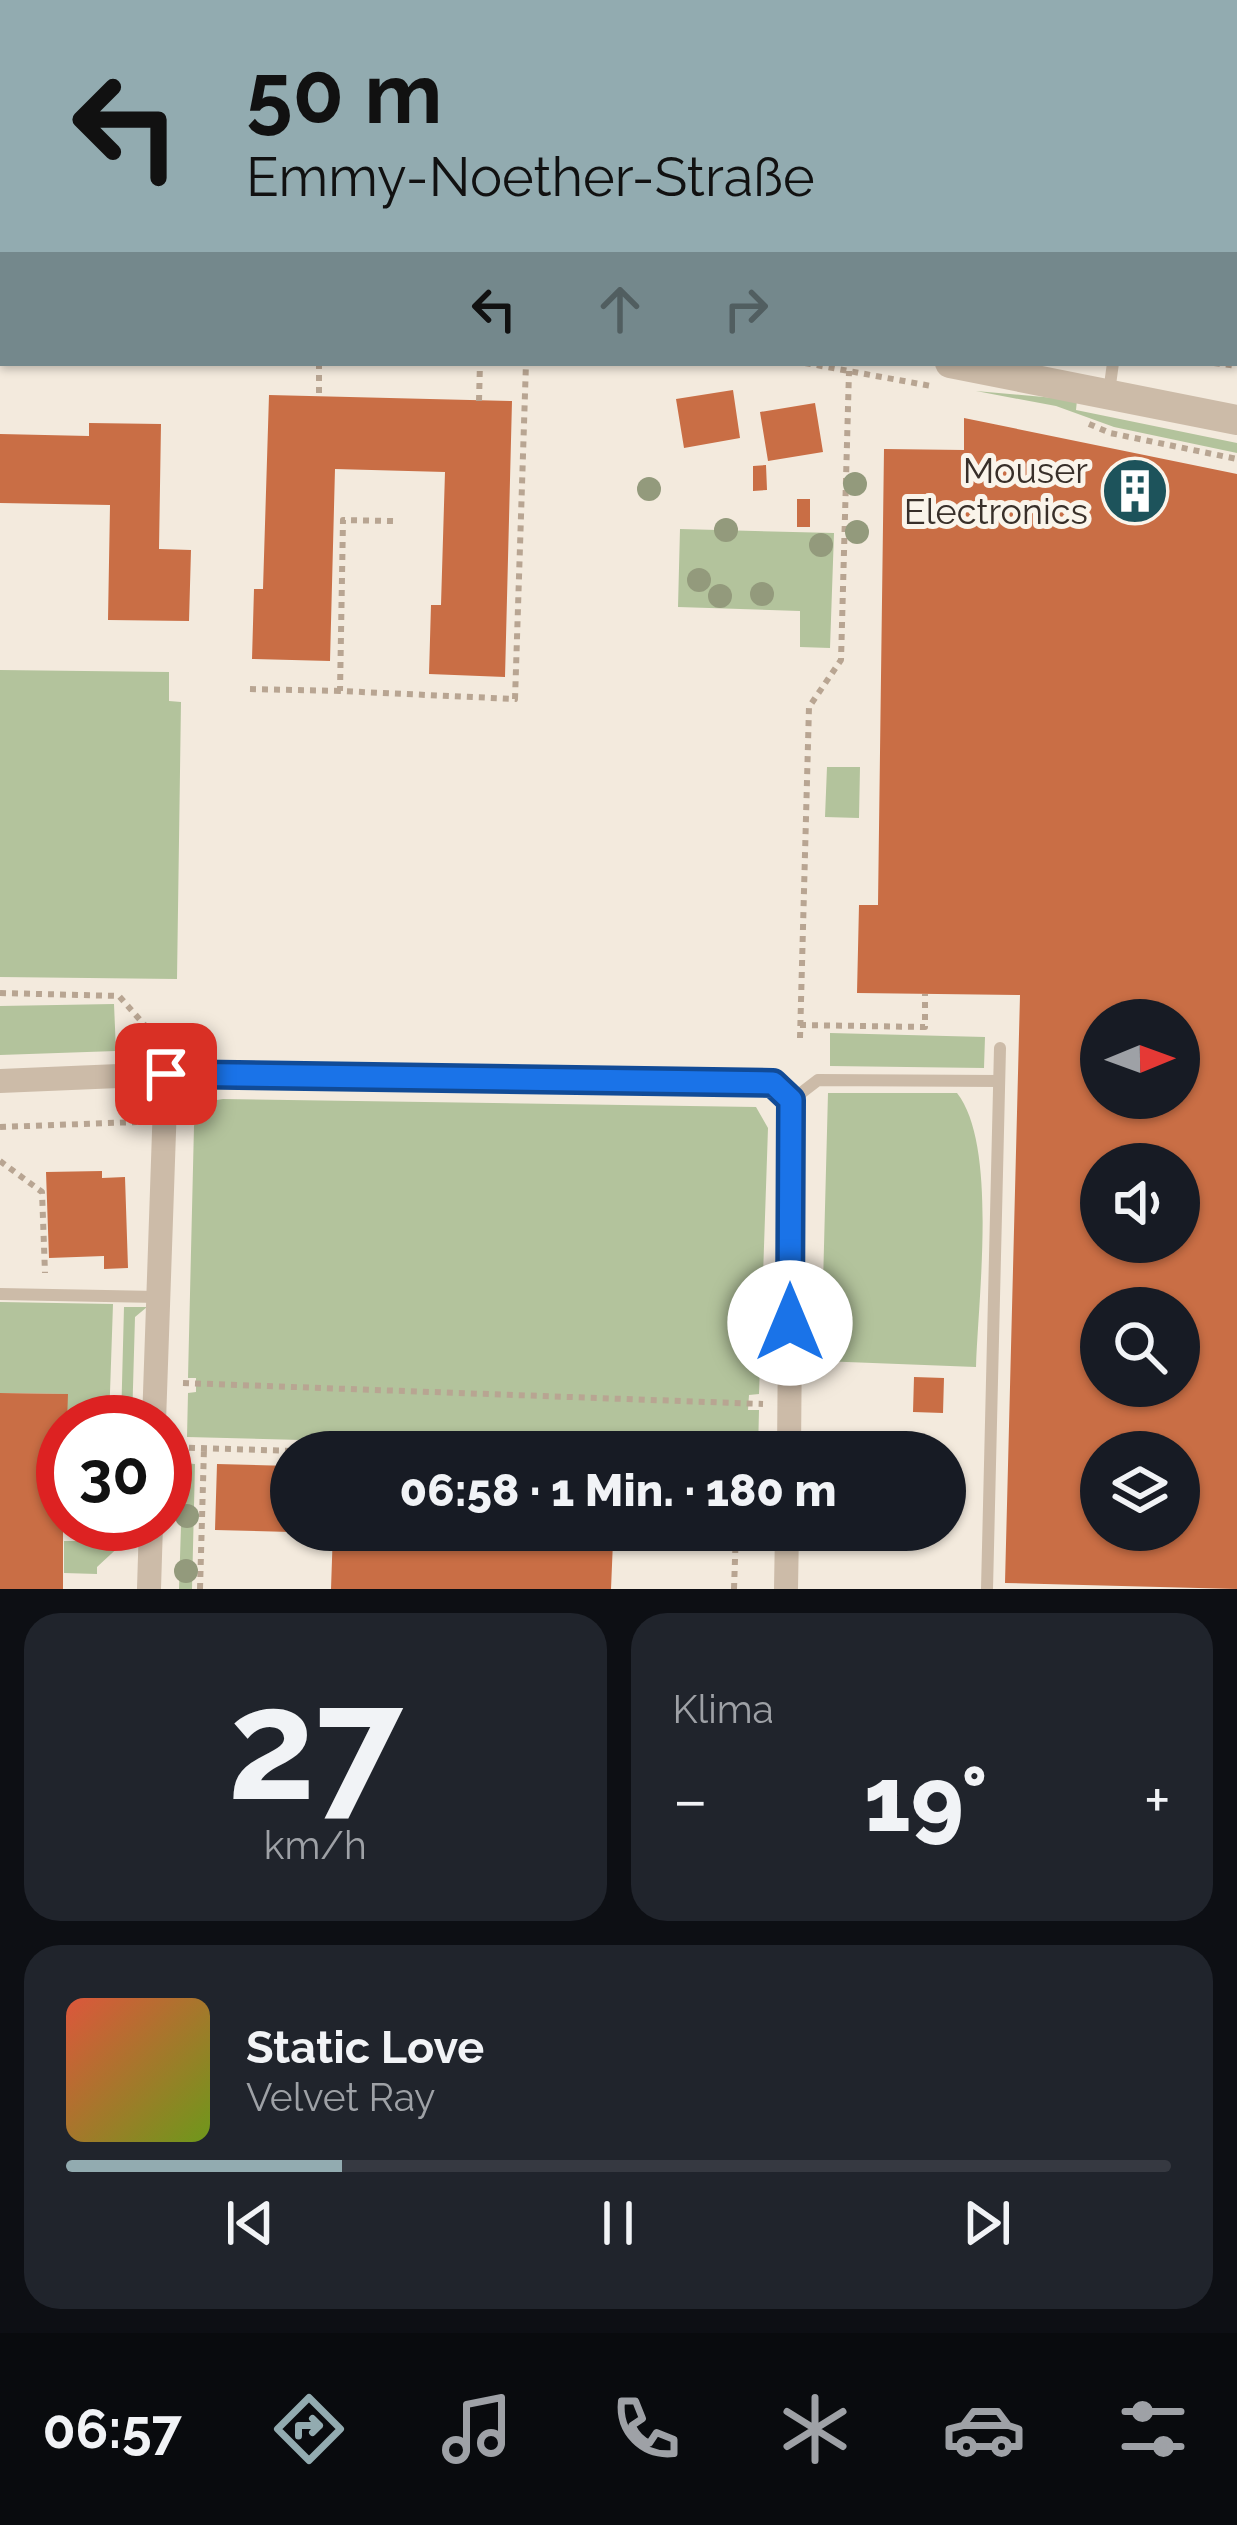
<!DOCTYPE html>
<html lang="de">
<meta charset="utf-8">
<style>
body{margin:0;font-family:Raleway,sans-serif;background:#20242c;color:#f1f3f6;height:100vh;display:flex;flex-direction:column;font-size:45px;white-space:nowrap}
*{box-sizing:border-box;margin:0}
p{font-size:39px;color:#9ea1a6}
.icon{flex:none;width:66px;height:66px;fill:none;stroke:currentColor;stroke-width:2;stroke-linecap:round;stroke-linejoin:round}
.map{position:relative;height:1589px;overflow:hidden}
.details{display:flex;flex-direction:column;gap:24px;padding:24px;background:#0d0f14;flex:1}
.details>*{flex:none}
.guide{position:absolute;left:0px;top:0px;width:1239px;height:366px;box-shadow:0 3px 9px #0004;background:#92abb0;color:#111;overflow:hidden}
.needle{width:78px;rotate:89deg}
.buttons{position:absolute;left:1080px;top:999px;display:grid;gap:24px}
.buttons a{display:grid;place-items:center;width:120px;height:120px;border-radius:50%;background:#171b24;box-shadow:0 3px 9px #0004;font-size:60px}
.speed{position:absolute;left:36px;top:1395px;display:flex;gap:24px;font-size:60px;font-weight:700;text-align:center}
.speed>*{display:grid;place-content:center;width:156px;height:156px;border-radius:50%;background:#171b24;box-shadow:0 3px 9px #0004;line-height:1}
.speed .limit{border:18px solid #d22;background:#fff;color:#111}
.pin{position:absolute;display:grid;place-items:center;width:102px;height:102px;color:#fff;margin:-51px;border-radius:24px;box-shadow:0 6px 18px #0006}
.me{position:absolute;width:132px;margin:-66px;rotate:0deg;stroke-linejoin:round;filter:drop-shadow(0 0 9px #0008)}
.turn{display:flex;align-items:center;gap:42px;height:252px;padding:0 48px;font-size:54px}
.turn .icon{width:156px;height:156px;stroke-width:2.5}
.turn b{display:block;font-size:84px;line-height:102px}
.lanes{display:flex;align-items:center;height:114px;padding:0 48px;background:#0003;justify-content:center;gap:60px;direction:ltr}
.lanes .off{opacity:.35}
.big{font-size:90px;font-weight:800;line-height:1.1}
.details .card{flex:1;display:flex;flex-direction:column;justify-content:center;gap:18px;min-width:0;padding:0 42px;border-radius:36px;background:#20242c}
.details .dial{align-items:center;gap:0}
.dial b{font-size:156px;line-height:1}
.song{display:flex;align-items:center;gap:36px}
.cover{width:144px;height:144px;border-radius:18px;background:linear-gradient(135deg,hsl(10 70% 55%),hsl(80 70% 35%))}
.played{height:12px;border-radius:6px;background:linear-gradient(90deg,#92abb0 25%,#363941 25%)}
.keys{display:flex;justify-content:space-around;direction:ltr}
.heat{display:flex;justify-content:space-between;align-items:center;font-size:66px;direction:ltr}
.details .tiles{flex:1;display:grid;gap:24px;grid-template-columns:1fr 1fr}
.card:last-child{grid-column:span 2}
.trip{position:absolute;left:270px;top:1431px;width:696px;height:120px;border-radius:60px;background:#171b24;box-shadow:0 3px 9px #0004;font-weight:800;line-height:120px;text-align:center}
.tabs{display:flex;height:192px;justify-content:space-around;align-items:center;background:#090b0e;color:#9ea1a6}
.tabs .icon{width:84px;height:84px}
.tabs .on{color:#92abb0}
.tabs b{font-size:54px;color:#f1f3f6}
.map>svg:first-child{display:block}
.green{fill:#b3c39c}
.building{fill:#c96e45;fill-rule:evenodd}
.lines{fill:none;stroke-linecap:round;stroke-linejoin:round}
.path{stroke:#b8a592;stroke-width:6;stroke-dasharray:6 6;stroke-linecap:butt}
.service{stroke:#ccbba8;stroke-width:12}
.minor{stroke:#ccbba8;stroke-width:24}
.tertiary{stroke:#ccbba8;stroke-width:30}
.secondary{stroke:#a08a79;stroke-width:30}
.tree{fill:#939a7c}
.route-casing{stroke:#114b97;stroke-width:30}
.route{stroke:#1a73e8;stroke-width:21}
.labels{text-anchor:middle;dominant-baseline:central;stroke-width:10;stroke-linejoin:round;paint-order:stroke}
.poi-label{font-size:36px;fill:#382f29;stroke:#faf4ea;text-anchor:end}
</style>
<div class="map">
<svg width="1237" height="1589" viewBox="0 0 1237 1589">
<rect width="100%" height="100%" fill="#f3eadd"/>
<!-- green -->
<path class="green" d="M976,391L1077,400L1076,410L1237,443V453L1114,427L1056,406Z
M680,529L834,533L830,648L800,647V611L678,607Z
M0,670L169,672V701L181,702L177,979L0,977Z
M827,767H860L859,818L825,817Z
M114,1004L116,1051L0,1055V1006Z
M830,1033L985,1037L984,1068L830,1066Z
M828,1093H957C998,1145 978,1298 976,1367L821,1361Z
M223,1099L756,1107L768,1128L759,1394L749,1395L748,1410H759L758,1452L187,1437L188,1393L196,1392V1378H188L194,1126L199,1103Z
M0,1302L113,1304L109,1422H67V1394L0,1393Z
M124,1307H147L135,1317L132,1422H121Z
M183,1463L195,1464L192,1589H179Z
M64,1541H125L97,1567V1574L64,1573Z"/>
<!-- building -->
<path class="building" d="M733,390L740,438L684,448L676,399Z
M269,395L512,401L505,677L429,674L431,605H441L445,472L335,469L330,661L252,659L254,589H263Z
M815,403L823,452L768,461L760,412Z
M964,418L1237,474V1589L1005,1583L1020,995L857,993L859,905H878L884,449L964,450ZM1101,1020H1179V1098H1101ZM1101,1164H1179V1242H1101ZM1101,1308H1179V1386H1101ZM1101,1452H1179V1530H1101Z
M89,423L161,424L159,549L191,550L189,621L108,620L110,505L0,503V434L89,436Z
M766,465L767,490L753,491V466Z
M797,499H810V527H797Z
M102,1171V1178L125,1177L128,1268L104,1269V1256L49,1258L46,1172Z
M914,1377L944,1378L943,1413L913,1412Z
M0,1393L68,1394L67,1422H63V1589H0Z
M217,1464L291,1466V1532L215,1530Z
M333,1530H731V1544L613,1541L611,1589H331Z"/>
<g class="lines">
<!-- path -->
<path class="path" d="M262,0L266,3
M429,0L431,3
M449,3L450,0
M1123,3L1124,0
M0,220L3,218
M0,286H3
M319,363V396
M805,363L931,386
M1214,363L1237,366
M479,401L480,363
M1089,424L1110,433L1237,459
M393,521L343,520L340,691L515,699L526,363
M250,689L340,691
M0,993L119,996L149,1030
M800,1025L925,1027V994
M800,1038L809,707L841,660L849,371
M0,1127L137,1122
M0,1161L42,1192L45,1273
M183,1383L763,1404
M165,1447L327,1452
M200,1589L204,1448
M734,1589L736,1530"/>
<!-- service -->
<path class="service" d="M491,0L494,3
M728,0L732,3
M0,183L3,186
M1109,392L1113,363
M792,1100L818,1080L999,1081
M0,1294L158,1297
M987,1589L1000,1048"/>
<!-- minor -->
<path class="minor" d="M675,3L677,0
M0,1081L166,1074L773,1083L792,1100L789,1452
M154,1422L166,1074
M149,1589L151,1524
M786,1589L787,1530"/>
<!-- tertiary -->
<path class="tertiary" d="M0,323H3
M950,363L1237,420"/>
<!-- secondary -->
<path class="secondary" d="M0,22L3,18"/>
</g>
<!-- trees -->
<g class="tree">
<circle cx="855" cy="484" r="12"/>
<circle cx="649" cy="489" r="12"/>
<circle cx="726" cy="530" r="12"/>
<circle cx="857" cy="532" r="12"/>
<circle cx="821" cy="545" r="12"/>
<circle cx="699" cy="580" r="12"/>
<circle cx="762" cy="594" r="12"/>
<circle cx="720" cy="596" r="12"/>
<circle cx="187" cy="1516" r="12"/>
<circle cx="186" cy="1571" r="12"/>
</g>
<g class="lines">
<!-- route casing -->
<g class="route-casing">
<path id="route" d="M166,1074L773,1083L791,1100L790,1323"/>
</g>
<!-- route -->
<use href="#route" class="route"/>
</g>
<!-- icons -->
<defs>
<g id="building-disc" transform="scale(3.45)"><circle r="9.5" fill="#1d535b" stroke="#faf4ea"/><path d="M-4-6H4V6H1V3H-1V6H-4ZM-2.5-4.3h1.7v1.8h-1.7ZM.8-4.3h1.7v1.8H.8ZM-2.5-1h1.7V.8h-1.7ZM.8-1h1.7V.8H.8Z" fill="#fff"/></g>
</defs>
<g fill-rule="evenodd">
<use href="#building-disc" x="1135" y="491"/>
</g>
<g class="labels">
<!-- poi labels -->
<g class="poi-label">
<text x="1088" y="470">Mouser<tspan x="1088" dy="41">Electronics</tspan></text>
</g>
</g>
</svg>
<div class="buttons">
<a><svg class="needle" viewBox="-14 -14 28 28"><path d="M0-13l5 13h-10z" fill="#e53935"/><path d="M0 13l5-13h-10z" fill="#9ea1a6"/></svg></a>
<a><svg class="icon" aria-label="sound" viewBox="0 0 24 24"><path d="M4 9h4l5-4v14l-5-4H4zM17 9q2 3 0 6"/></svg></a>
<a><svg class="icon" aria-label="search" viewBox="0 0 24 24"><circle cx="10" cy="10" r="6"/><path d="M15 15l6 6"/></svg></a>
<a><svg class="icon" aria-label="layers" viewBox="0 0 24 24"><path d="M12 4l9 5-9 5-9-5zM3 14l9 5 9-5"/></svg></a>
</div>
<div class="speed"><div class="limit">30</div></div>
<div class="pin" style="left:166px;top:1074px;background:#d93025"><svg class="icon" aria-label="arrive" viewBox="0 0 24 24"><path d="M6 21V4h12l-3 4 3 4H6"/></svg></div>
<svg class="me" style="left:790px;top:1323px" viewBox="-20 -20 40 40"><circle r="19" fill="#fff"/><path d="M0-13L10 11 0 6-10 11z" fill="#1a73e8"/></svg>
<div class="trip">06:58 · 1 Min. · 180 m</div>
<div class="guide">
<div class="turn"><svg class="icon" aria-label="left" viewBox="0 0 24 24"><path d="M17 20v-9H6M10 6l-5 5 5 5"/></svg><div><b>50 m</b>Emmy-Noether-Straße</div></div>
<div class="lanes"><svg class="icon" aria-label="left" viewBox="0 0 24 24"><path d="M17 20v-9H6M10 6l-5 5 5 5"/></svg><svg class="icon off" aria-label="ahead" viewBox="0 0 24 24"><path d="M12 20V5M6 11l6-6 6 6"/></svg><svg class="icon off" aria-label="right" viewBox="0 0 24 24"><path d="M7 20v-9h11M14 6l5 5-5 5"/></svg></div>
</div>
</div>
<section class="details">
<div class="tiles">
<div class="card dial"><b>27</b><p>km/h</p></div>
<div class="card"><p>Klima</p>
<div class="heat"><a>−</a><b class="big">19°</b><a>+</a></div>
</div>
<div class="card">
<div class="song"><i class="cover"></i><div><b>Static Love</b><p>Velvet Ray</p></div></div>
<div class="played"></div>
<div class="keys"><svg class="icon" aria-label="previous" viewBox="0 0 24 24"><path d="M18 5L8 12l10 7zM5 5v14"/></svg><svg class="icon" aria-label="pause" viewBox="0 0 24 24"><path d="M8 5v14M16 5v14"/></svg><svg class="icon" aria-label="next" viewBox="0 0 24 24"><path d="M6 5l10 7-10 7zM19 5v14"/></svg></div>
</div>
</div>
</section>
<nav class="tabs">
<b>06:57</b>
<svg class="icon on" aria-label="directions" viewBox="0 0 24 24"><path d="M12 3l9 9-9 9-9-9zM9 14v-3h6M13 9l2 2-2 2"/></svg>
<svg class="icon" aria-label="music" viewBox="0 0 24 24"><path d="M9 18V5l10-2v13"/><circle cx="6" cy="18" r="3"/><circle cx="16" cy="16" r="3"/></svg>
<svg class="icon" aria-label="phone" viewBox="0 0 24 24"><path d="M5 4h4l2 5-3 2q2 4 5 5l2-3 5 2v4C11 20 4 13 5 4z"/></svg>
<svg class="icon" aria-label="climate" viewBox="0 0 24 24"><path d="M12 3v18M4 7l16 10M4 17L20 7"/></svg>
<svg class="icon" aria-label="car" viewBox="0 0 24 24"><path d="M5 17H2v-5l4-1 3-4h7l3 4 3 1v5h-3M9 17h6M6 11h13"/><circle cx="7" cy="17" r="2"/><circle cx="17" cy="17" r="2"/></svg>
<svg class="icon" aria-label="filters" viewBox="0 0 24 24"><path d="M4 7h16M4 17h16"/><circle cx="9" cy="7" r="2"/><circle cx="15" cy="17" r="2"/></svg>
</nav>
